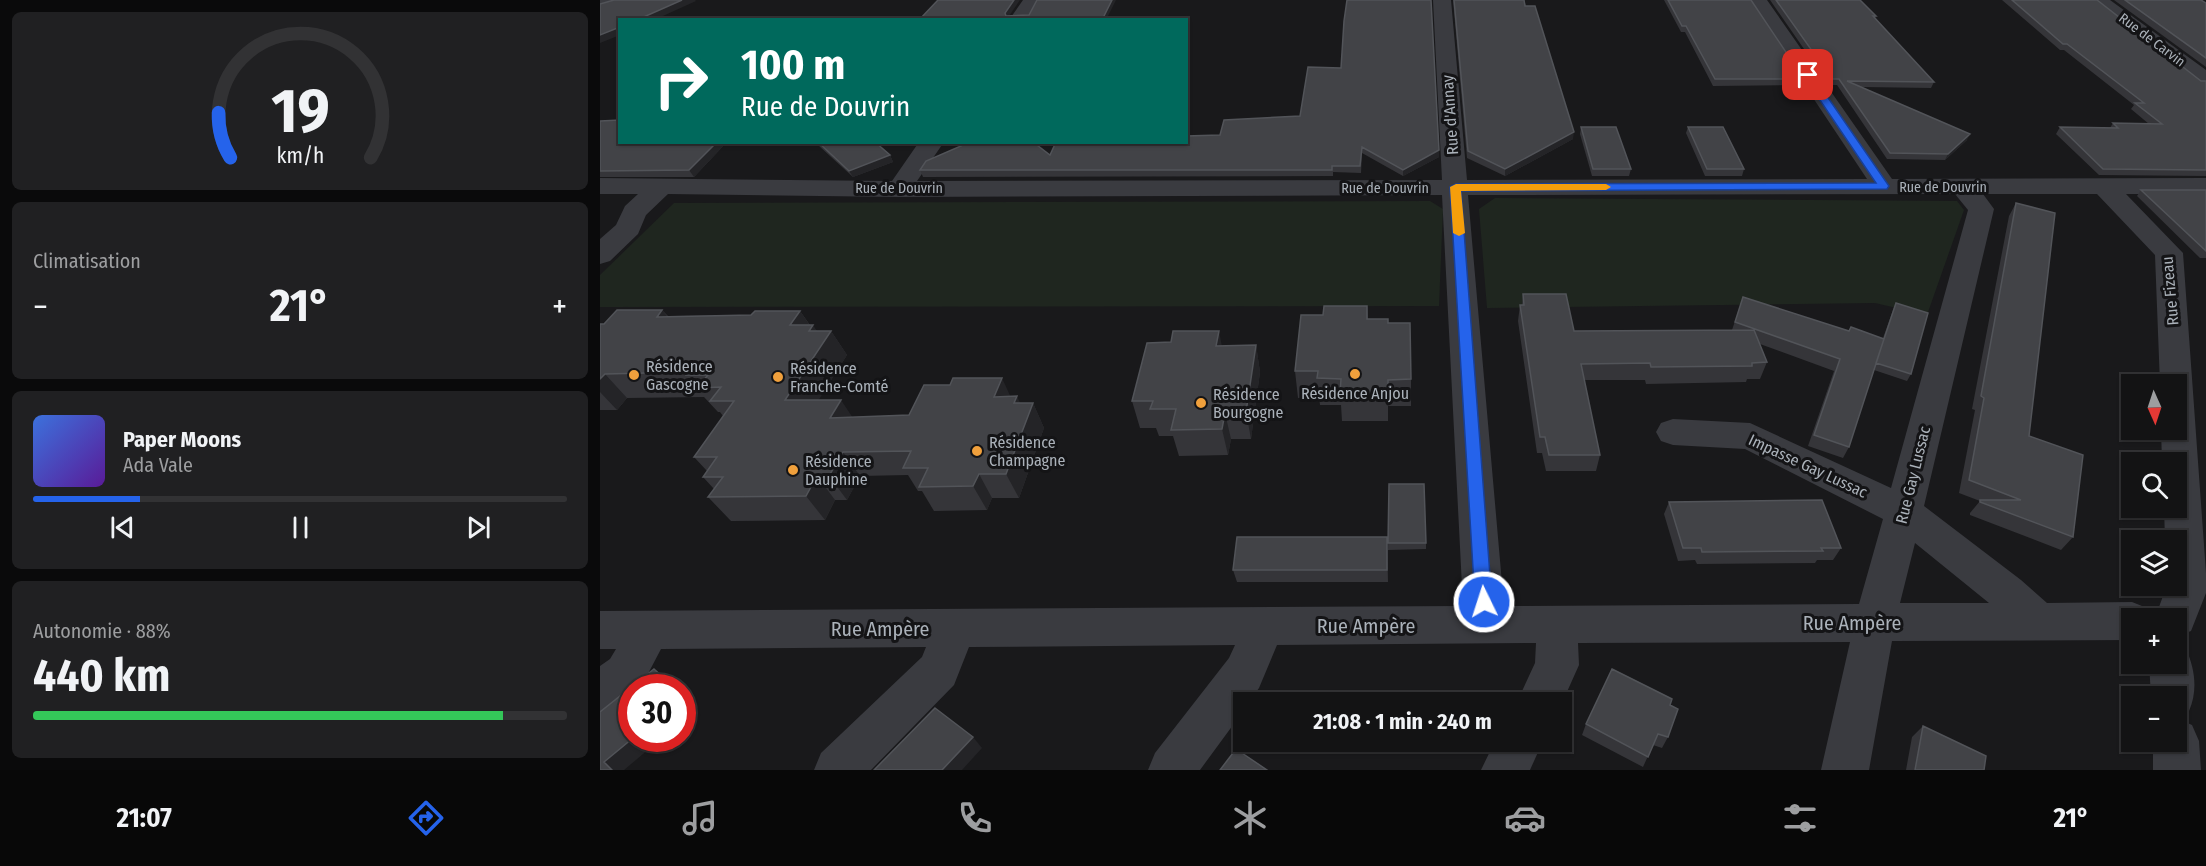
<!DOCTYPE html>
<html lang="fr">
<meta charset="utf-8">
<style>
body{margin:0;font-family:"Fira Sans Condensed",sans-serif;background:#202022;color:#f1f3f6;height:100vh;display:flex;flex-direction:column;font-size:22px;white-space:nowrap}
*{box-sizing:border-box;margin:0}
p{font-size:20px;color:#9d9ea0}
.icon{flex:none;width:33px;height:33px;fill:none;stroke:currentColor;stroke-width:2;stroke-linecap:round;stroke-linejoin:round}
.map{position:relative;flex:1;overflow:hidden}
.drawer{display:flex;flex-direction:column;gap:12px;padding:12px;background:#0a0a0b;width:600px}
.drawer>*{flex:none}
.banner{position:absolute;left:18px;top:18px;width:570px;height:126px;border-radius:0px;box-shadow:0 2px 4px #0004,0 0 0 2px #323234;background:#00695c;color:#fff;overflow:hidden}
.needle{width:39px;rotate:177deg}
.controls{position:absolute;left:1521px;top:374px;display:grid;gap:12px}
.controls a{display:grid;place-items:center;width:66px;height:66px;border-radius:0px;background:#131314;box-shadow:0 2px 4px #0004,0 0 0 2px #323234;font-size:30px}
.speed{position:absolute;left:18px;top:674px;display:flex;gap:12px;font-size:30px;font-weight:700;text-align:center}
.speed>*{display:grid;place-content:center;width:78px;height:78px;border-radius:50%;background:#131314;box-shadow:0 2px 4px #0004,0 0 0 2px #323234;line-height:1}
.speed .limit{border:9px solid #d22;background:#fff;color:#111}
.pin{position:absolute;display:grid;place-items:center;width:51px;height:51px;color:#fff;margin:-26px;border-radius:12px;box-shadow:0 3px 9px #0006}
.me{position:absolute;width:66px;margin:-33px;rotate:356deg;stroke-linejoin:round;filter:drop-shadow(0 0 4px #0008)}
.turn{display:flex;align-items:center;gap:21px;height:126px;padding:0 24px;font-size:27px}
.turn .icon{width:78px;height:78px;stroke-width:2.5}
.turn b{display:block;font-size:42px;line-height:51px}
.big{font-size:45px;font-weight:700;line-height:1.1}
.drawer .card{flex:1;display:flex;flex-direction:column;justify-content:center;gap:9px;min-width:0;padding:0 21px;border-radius:9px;background:#202022}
.drawer .dial{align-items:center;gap:0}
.dial svg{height:156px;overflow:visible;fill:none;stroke:#323234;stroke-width:7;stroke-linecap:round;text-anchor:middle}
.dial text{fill:#f1f3f6;stroke:none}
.song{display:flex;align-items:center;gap:18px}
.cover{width:72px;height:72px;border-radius:9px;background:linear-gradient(135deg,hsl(220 70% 55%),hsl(270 70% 35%))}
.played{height:6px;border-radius:3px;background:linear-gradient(90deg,#2563eb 20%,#323234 20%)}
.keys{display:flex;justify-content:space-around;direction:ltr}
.heat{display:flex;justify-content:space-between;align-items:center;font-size:33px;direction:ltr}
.charge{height:9px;border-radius:4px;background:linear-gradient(90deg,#34c759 88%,#323234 0)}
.trip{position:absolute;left:633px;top:692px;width:339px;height:60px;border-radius:0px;background:#131314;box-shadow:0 2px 4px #0004,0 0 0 2px #323234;font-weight:700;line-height:60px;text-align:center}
.tabs{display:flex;height:96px;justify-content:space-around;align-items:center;background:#080808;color:#9d9ea0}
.tabs .icon{width:42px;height:42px}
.tabs .selected{color:#2563eb}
.tabs b{font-size:27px;color:#f1f3f6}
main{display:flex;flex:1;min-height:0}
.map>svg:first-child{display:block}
.green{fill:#1f261f}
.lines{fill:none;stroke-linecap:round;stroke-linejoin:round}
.minor{fill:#3a3b40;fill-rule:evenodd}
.wall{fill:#353539}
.shaded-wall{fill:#242427}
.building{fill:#424347;stroke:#525459;stroke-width:1.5}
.route{fill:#2563eb;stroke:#184099;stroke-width:1.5}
.slow{fill:#f59e0b}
.poi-dot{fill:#f0a03c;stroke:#141416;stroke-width:2}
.labels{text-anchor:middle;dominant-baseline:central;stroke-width:6;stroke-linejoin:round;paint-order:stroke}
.far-street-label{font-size:14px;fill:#abb2ba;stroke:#141416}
.street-label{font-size:16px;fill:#abb2ba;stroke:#141416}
.poi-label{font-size:16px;fill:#abb2ba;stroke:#141416;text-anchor:start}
.near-street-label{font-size:20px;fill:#abb2ba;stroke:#141416}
</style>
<main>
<section class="drawer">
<div class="card dial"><svg viewBox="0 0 100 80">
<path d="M14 69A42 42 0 1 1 86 69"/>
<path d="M14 69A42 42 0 0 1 8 46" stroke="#2563eb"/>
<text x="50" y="56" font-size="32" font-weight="700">19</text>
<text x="50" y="72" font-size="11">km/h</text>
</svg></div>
<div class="card"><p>Climatisation</p>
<div class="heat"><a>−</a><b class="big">21°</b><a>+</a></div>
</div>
<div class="card">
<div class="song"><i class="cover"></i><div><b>Paper Moons</b><p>Ada Vale</p></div></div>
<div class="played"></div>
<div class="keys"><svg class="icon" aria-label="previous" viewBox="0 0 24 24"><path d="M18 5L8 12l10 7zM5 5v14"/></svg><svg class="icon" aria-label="pause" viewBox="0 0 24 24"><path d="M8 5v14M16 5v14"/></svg><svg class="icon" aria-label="next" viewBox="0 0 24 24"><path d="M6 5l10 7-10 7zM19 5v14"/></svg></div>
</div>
<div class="card"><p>Autonomie · 88%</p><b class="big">440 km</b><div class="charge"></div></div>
</section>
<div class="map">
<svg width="1606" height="770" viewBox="0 0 1606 770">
<rect width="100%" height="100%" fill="#19191b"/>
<!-- green -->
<path class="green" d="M895,198L1357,201L1364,210L1327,315L1275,303L887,308L879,209Z
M830,201L843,209L839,306L0,307V275L74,203Z"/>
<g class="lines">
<!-- minor -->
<path class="minor" d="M0,0H19L17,4L0,10Z
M423,0H441L429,20H409Z
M833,0H851L867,180L1267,179L1148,0H1167L1292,179L1606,178V194H1526L1583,253L1606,573V593L1591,631L1576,637V618H1555L1567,585H1576V540H1565L1564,507H1576V462H1562L1561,429H1576V384H1560L1555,255L1497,194H1383L1394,209L1324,506L1421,580L1447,603L1532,602L1547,608L1551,618H1532V640L1292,641L1269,770H1221L1250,642L978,643L979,665L962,703L917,702L935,663L936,643L677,645L659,688L649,702H644V710L600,770H548L555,753L629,658L635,645L369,647L354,685L271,770H214L221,753L322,657L326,647L61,649L41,687H32V696L16,708L0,714V666L10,659L16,649H0V611L863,606L842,195L299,197L68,194L46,215L38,234L10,261L0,264V239L16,225L25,206L38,194H0V178L292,181L319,142H344L317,181L842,180ZM1355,194L1368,210L1291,488L1150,423L1073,419L1061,423L1056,432L1061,441L1073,445L1145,449L1283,519L1259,604L904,606L868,195ZM1315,543L1389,603H1300Z
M1489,0H1510L1606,70V87L1598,85Z
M1576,645L1586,649C1595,669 1598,690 1589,711L1576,716V696H1551L1549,663H1576Z
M1576,718L1592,725L1599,741L1601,770H1553V741H1576Z
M895,741H943L930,770H881Z"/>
</g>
<!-- wall -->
<path class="wall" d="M853,0H924L973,139L905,176L867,158Z
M1064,0H1151L1204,79L1202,85L1113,86L1085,32H1081Z
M1170,0H1260L1276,16L1275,19L1334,82L1331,88L1262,87L1367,140L1345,160L1287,159L1237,85H1229Z
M1402,0H1497L1601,81H1606V176L1499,175L1456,134L1460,127L1510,128L1513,123L1549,124L1531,109L1534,105L1464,50H1460Z
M1514,0H1601L1606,3V67Z
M741,68L839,157L803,176L762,153L761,173L733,172V176L323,177L320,170L620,135L700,116Z
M0,121L20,142H127L94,177H0Z
M981,127L1031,169L1029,176H992L980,134Z
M1088,127L1144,169L1142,176H1105L1086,133Z
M216,142H275L290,155L293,162L253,177L218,145Z
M1541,190H1606V258H1600L1537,196Z
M1416,203L1429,436L1473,537L1461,550L1370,515V513L1380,501L1359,493L1375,410L1372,409L1409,216Z
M923,294L974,331L1132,330L1143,297L1249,331L1283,338L1293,310L1296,303L1311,374L1307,381L1274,370L1249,447L1243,458L1208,446L1234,371L1160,344L1167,362L1160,379H1147L1146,382L1046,384L1045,380H984L1000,455L996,471H946L942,453H937L918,321L920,305H922Z
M767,306L768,319L788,323L811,379V406H788V421H742L741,405H720L719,397L698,398L695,371L723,315Z
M62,310L68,316L151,315L200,311L210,325L217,331H231L247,355L218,400L252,417L309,415L411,397L420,403H433L444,428L419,498H392L387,510L334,511L322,491H318L308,475L260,476L247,500H235L225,520L131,521L108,497L114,489L103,477L107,471L94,457L123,416L120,412H118L104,397L27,398L17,410H0V324H4Z
M656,345L660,372L651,439H631L628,455L579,456L573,436H559L556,428H540L532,401L622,346Z
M789,484L826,543V549L788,550Z
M1069,502L1241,548L1233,560H1217L1215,563L1097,564L1095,560L1078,561L1064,514Z
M787,537L788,582H637L633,570Z
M1070,705L1068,737L1062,748L1053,745L1043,767L982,735L986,724Z
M1323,726L1384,770H1306L1312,737Z"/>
<!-- shaded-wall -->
<path class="shaded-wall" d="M82,0H95L96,1L54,20H37Z
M414,0H420L407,19L405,13Z
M512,0H516L506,20H502Z
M20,27V35L0,43V35Z
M974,132L973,139L905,176V169Z
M1370,134L1367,140L1345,160L1348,154Z
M117,142H127L94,177L89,170Z
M839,150V157L803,176V170Z
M290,155L293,162L253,177L249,171Z
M62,310L82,334L57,317Z
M200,311L211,327L213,325L224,342L231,331L247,355L203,425L185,400L190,325Z
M619,331L624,357L616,346Z
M656,345L660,372L651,439L646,412Z
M5,374L27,398L17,410L0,392V379Z
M402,378L413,402L394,397Z
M417,396L427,419L433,403L444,428L419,498L406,474L414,403Z
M241,400L257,424L230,418Z
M625,413L631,439L628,455L622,429Z
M243,452L260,476L247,500L229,476Z
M379,474L392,498L387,510L373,486Z
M217,476L235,500L225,520L206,496Z
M54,669L69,680L77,687H74Z
M82,692L98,707L82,721Z
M373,737L382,748L362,770H342Z
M33,738H62L24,770H12L4,762Z"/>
<!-- building -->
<path class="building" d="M14,0H82L37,20H20V27L0,35V4Z
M338,0H414L405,13L406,16L429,15L437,0H512L502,20H319Z
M747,0H831L839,150L803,170L762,147L760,166H732V170H320L326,161L370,142H433L450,155L456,142H586V136L620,135L624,120L700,116L708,67L741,68L744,21Z
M854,0H924L925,6H935L974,132L905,169L868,151Z
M1068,0H1151L1204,79H1115L1086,26H1082Z
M1176,0H1260L1276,16H1273L1334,82L1247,81L1370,134L1348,154L1290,153L1239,79H1232Z
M1412,0H1497L1601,81H1606V170L1503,169L1460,127L1518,128L1513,123L1562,124L1535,103H1544L1467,44H1463Z
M1525,0H1601L1606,3V58Z
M20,120V142H117L89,170L0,171V121Z
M981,127H1016L1031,169H993Z
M1088,127H1123L1144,169H1107Z
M218,142H275L290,155L249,171Z
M1541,190H1606V251Z
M1416,203L1455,213L1429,436L1483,455L1473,537L1380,502V500H1421L1369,480L1384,398L1381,396Z
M923,294H966L974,331L1154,330L1167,362L1152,363V366L1051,367L1050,363L981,364L1000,455H949L945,437H940L920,305H924Z
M1143,297L1249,331L1251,327L1284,339L1249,447L1214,435L1240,359L1135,322Z
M1296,303L1328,313L1311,374L1276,363Z
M724,306H767V319H788V323H810L811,379L788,380V394H740L741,379L717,378L718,371H695L701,315H723Z
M17,310H62L57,317L151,315L155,311H200L190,325H213L209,331H231L185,400H241L230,418L309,415L324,385H350L353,378H402L394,397L417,396L414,403H433L406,474H379L373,486L319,487L328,468H303L311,451L243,452L229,476H217L206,496L108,497L123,477H103L117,457H94L134,401H110L121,387L97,388L108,375H86L87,372L5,374L0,379V324H4Z
M573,331H619L616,346L656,345L646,412L625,413L622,429L571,430L576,409H550L553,401H532L547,343L571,342Z
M789,484H824L826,543H788Z
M1222,500L1241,548H1221L1223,551L1102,552L1101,548H1083L1069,502Z
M637,537H787V570H633Z
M54,669L74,687H32V738H33L4,762L12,770H0V712Z
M1012,669L1072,699L1070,705L1078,709L1068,737L1058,734L1048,757L986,724Z
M335,708L373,737L342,770H274Z
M1323,726L1386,756L1384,770H1315Z
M636,749L667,770H620Z"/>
<!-- route -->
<path class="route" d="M1204,73H1211L1289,186L1287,189L861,191L892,602L890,608L884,610L878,608L875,602L850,187L856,184L1276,183L1203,75Z"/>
<!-- slow -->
<path class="slow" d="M856,184H1006L1011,187L1006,190L861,191L865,233L859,236L853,233L850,187Z"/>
<!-- markers -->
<g class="poi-dot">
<circle cx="755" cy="374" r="6"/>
<circle cx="34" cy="375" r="6"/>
<circle cx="178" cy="377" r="6"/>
<circle cx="601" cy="403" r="6"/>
<circle cx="377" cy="451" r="6"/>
<circle cx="193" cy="470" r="6"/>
</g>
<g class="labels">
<!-- far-street labels -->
<g class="far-street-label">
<text transform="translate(1552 40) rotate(37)">Rue de Carvin</text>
<text x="1343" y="187">Rue de Douvrin</text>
<text x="299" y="188">Rue de Douvrin</text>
<text x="785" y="188">Rue de Douvrin</text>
</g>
<!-- street labels -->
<g class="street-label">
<text transform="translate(850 115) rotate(-94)">Rue d'Annay</text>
<text transform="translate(1570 291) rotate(-95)">Rue Fizeau</text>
<text transform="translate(1208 466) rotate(25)">Impasse Gay Lussac</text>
<text transform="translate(1313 475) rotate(-76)">Rue Gay Lussac</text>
</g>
<!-- poi labels -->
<g class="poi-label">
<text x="46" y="366">Résidence<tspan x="46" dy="18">Gascogne</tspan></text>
<text x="190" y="368">Résidence<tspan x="190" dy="18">Franche-Comté</tspan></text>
<text x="755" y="393" text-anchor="middle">Résidence Anjou</text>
<text x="613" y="394">Résidence<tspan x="613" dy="18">Bourgogne</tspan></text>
<text x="389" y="442">Résidence<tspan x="389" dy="18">Champagne</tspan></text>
<text x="205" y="461">Résidence<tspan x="205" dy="18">Dauphine</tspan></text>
</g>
<!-- near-street labels -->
<g class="near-street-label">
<text x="1252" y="623">Rue Ampère</text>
<text x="766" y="626">Rue Ampère</text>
<text x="280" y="629">Rue Ampère</text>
</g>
</g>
</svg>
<div class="controls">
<a><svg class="needle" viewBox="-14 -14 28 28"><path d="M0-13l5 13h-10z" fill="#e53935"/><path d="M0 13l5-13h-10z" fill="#9d9ea0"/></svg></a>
<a><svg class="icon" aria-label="search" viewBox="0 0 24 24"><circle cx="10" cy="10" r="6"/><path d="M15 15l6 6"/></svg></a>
<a><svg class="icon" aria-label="layers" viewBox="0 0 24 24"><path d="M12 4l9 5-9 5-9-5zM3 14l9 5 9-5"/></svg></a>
<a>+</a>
<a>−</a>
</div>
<div class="speed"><div class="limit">30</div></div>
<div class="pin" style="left:1208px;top:75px;background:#d93025"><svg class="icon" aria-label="arrive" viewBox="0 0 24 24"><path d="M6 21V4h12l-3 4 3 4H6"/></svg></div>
<svg class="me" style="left:884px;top:602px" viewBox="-20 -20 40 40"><circle r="17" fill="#2563eb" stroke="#fff" stroke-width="3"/><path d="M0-11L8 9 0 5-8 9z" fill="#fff"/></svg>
<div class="trip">21:08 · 1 min · 240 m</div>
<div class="banner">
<div class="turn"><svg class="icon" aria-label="right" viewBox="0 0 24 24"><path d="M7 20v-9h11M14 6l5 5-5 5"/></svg><div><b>100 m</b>Rue de Douvrin</div></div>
</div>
</div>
</main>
<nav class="tabs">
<b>21:07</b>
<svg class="icon selected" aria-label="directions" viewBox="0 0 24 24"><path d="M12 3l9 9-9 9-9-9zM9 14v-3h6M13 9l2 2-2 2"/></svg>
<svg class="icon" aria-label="music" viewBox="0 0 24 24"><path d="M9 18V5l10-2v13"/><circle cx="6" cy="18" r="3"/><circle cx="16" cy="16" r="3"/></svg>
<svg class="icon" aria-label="phone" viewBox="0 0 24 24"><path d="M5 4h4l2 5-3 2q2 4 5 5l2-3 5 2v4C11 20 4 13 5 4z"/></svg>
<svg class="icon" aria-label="climate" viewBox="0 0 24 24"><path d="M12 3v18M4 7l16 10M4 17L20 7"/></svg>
<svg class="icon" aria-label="car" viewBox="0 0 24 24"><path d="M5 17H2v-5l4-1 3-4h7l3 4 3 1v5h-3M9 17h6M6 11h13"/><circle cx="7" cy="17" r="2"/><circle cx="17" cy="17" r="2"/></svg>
<svg class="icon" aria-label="filters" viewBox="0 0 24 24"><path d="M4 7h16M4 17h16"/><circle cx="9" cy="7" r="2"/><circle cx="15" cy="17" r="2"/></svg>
<b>21°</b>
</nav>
